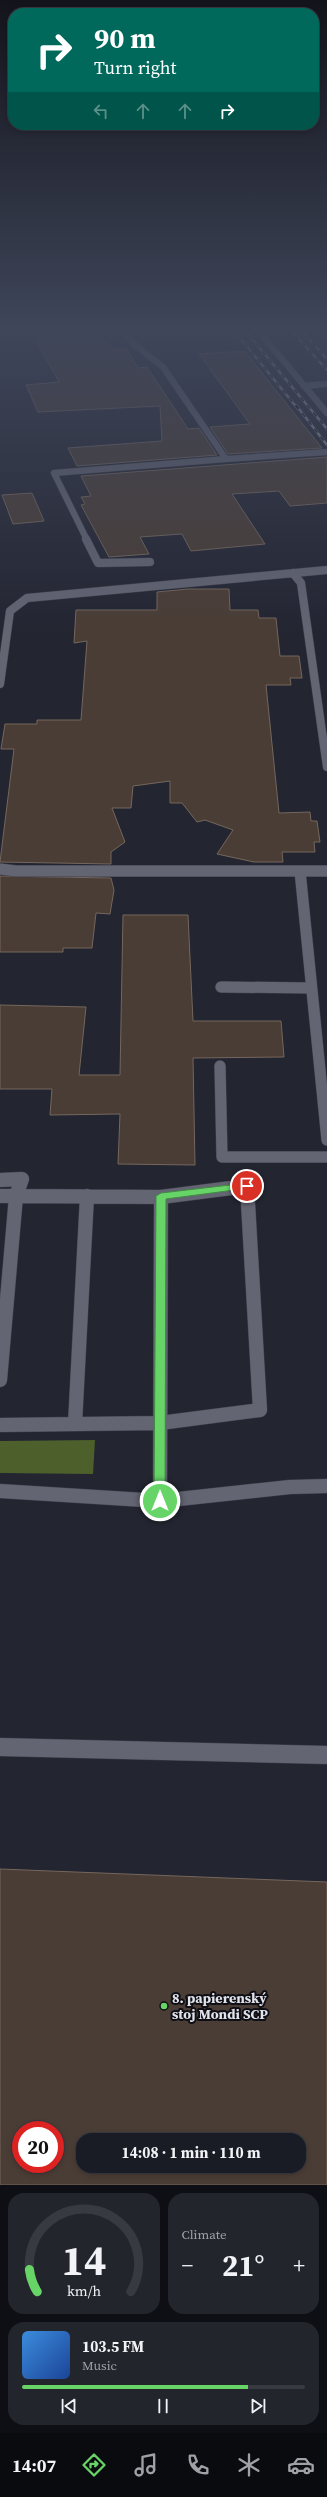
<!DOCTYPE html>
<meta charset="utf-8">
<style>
body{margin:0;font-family:"Source Serif 4",serif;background:#23252d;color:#f1f3f6;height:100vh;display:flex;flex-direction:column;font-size:15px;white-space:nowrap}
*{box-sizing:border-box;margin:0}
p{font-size:13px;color:#9fa1a7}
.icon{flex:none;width:22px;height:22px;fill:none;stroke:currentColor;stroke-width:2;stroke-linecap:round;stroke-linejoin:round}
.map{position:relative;height:2185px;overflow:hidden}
.sheet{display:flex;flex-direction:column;gap:8px;padding:8px;background:#0e0f14;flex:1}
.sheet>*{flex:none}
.banner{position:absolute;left:8px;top:8px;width:311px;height:122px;border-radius:16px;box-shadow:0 2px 6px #0003,0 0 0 1px #383a42;background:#00695c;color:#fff;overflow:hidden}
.speed{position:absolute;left:12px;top:2121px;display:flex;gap:8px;font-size:20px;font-weight:700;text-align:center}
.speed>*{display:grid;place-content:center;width:52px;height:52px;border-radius:50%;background:#1a1c25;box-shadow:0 2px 6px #0003,0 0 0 1px #383a42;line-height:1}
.speed .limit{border:6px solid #d22;background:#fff;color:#111}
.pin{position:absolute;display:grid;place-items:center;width:34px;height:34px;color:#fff;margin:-17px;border:2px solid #fff;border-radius:50%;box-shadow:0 1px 4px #0007}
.me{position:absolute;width:44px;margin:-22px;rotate:0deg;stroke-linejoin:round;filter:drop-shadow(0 0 3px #0008)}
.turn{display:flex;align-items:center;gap:14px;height:84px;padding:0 20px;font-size:18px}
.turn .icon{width:52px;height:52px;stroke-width:2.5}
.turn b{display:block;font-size:28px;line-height:34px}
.lanes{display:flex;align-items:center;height:38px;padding:0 20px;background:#0003;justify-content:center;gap:20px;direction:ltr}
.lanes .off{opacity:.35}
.big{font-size:30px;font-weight:700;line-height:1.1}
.sheet .widget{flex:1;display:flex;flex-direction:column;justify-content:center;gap:6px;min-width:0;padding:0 14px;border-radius:16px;background:#23252d}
.sheet .dial{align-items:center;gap:0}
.dial svg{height:104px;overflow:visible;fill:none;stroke:#383a42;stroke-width:7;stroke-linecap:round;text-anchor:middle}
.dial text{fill:#f1f3f6;stroke:none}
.song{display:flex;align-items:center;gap:12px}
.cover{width:48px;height:48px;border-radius:6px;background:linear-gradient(135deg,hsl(210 70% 55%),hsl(220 70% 35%))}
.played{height:4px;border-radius:2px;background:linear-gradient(90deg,#66d467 80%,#383a42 80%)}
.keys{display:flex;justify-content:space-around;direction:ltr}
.heat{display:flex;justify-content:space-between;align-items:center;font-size:22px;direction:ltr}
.sheet .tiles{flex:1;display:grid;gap:8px;grid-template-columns:1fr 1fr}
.widget:last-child{grid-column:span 2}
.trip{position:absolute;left:76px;top:2133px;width:230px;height:40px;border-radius:16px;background:#1a1c25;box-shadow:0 2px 6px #0003,0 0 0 1px #383a42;font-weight:700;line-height:40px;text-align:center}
.dock{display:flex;height:64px;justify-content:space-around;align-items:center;background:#0a0b0f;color:#9fa1a7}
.dock .icon{width:28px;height:28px}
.dock .active{color:#66d467}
.dock b{font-size:18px;color:#f1f3f6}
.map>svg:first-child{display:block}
.forest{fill:#4d5f2b}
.building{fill:#4a3d35;stroke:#75675d;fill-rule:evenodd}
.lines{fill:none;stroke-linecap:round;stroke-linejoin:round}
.minor-far4-casing{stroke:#40414c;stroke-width:7}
.minor-far3-casing{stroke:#40414c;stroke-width:9}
.minor-far2-casing{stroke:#40414c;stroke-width:12}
.minor-far1-casing{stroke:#40414c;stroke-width:15}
.minor-casing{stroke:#40414c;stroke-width:19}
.minor-far4{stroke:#636573;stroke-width:6}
.minor-far3{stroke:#636573;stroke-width:8}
.minor-far2{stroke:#636573;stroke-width:11}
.minor-far1{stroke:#636573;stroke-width:14}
.minor{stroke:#636573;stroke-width:18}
.rail-casing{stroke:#9799a2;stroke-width:2.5}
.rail{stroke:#0e0e14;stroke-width:1.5;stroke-dasharray:5;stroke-linecap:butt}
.route{fill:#66d467;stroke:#428a43}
.poi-dot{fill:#66d467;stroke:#0e0e14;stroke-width:1.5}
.labels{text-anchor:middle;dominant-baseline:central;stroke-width:4;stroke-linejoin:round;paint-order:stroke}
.near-poi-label{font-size:14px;font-weight:bold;fill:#e2e4ec;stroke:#0e0e14;text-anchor:start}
</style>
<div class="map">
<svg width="327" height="2185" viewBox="0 0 327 2185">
<rect width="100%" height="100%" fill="#232531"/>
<!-- forest -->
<path class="forest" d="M95,1440L93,1474L0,1473V1441Z"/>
<!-- building -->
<path class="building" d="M29,328H83L114,349L126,348L138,368L147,367L188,429L199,428L217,455L77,466L68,448L162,441L160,406L38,412L26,385L59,382Z
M245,351L278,393L322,448L228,454L210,427L250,424L199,354Z
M327,457V503L290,506L279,491L232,494L265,544L191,551L182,534L140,537L149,554L109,557L81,505L85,504L81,497L91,496L81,476Z
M32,493L44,521L13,524L2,495Z
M188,589H229L230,610H258L259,618H276L280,656H299L302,678H290L291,685H266L279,813L310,812L311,821H317L320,842H314L315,852H282L283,862H254L217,854L233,830L205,820L197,822L182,803H170V781L133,786L131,808H112L125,842L111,852V864L0,862L14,749H1L5,724H37V720H81L87,641L74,643L76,610H157V592Z
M0,876L111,878L114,890L110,914L96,913L92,948H63V952H0Z
M123,915H188L193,1021H281L284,1057L193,1058L195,1165L118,1164L120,1114L50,1115L52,1089H0V1005L86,1007L79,1075H120Z
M0,1869L327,1882V2185H0ZM21,2130H55V2164H21ZM83,2140H299V2166H83Z"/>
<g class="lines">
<!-- minor-far4 casing -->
<g class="minor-far4-casing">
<path id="minor-far4" d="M256,328L327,413
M304,386L327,384
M226,459L327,452
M87,540L54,473L226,459L163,367L135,345L121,328"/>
</g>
<!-- minor-far3 casing -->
<g class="minor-far3-casing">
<path id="minor-far3" d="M86,539L98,563L150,562
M293,573L301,583L327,767
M0,684L10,611L27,598L327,570"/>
</g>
<!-- minor-far2 casing -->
<g class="minor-far2-casing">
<path id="minor-far2" d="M0,869L16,871H300
M327,871H300L327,1140
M221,987L311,988
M220,1066L222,1157H327"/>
</g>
<!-- minor-far1 casing -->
<g class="minor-far1-casing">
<path id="minor-far1" d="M0,1180L22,1179L16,1196L161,1197L160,1501
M0,1196H16L0,1380
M75,1424L87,1196
M0,1425L160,1423L260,1410L247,1186L161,1197
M0,1491L160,1501L290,1487L327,1486"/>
</g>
<!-- minor casing -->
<g class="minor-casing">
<path id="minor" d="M0,1747L327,1755"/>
</g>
<!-- minor-far4 -->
<use href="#minor-far4" class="minor-far4"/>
<!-- minor-far3 -->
<use href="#minor-far3" class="minor-far3"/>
<!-- minor-far2 -->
<use href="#minor-far2" class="minor-far2"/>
<!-- minor-far1 -->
<use href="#minor-far1" class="minor-far1"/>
<!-- minor -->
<use href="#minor" class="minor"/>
<!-- rail casing -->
<g class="rail-casing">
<path id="rail" d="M232,328L298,409
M243,328L327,429
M289,328L327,370
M299,328L327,359
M296,405L327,445"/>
</g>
<!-- rail -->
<use href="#rail" class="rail"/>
</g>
<!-- sky -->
<linearGradient id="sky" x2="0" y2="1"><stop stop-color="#13141b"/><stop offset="0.52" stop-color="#3f465a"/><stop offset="1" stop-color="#3f465a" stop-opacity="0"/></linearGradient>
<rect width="327" height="634" fill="url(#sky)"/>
<!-- route -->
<path class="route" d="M247,1183L250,1184V1188L166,1199L165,1501L160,1505L154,1501L156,1196L161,1193Z"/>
<!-- markers -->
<circle class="poi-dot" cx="164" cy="2006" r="4"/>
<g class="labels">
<!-- near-poi labels -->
<g class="near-poi-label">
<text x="172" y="1998">8. papierenský<tspan x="172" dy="16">stoj Mondi SCP</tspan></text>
</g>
</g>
</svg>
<div class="speed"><div class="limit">20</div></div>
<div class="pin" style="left:247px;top:1186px;background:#d93025"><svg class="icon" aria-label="arrive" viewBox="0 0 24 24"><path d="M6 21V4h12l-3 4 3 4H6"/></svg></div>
<svg class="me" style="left:160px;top:1501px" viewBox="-20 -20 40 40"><circle r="17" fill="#66d467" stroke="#fff" stroke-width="3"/><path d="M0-11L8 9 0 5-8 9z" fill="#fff"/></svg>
<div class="trip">14:08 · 1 min · 110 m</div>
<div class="banner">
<div class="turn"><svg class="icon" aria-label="right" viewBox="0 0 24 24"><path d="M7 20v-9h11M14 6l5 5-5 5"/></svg><div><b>90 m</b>Turn right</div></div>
<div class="lanes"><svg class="icon off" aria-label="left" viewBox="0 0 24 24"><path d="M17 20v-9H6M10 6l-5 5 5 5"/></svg><svg class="icon off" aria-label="ahead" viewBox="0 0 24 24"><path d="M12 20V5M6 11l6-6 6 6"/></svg><svg class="icon off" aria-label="ahead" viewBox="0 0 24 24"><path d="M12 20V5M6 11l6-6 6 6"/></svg><svg class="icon" aria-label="right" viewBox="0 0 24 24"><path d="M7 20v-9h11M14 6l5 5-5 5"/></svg></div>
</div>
</div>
<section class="sheet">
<div class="tiles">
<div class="widget dial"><svg viewBox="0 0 100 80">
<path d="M14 69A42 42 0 1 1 86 69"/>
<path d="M14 69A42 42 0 0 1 8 52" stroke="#66d467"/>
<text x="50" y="56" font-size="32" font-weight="700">14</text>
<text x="50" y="72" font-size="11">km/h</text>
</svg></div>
<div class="widget"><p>Climate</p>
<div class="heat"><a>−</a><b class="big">21°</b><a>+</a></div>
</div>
<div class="widget">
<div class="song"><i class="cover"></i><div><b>103.5 FM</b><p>Music</p></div></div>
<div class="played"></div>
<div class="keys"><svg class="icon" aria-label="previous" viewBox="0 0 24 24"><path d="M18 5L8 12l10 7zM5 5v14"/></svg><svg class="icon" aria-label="pause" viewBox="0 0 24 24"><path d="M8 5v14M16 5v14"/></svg><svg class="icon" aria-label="next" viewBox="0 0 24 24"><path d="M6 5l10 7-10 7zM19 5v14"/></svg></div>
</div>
</div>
</section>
<nav class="dock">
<b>14:07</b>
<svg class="icon active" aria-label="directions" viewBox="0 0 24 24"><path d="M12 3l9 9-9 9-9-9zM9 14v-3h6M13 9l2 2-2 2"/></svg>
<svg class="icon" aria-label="music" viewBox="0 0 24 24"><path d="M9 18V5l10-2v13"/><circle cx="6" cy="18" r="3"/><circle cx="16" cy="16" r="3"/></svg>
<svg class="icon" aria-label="phone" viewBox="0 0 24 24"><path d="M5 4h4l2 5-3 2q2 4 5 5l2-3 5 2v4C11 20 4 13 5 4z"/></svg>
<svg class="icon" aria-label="climate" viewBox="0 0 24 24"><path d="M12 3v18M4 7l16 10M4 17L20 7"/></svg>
<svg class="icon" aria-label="car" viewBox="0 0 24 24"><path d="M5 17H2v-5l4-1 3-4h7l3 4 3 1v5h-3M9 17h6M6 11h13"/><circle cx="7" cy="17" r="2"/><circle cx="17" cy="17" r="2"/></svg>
</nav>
